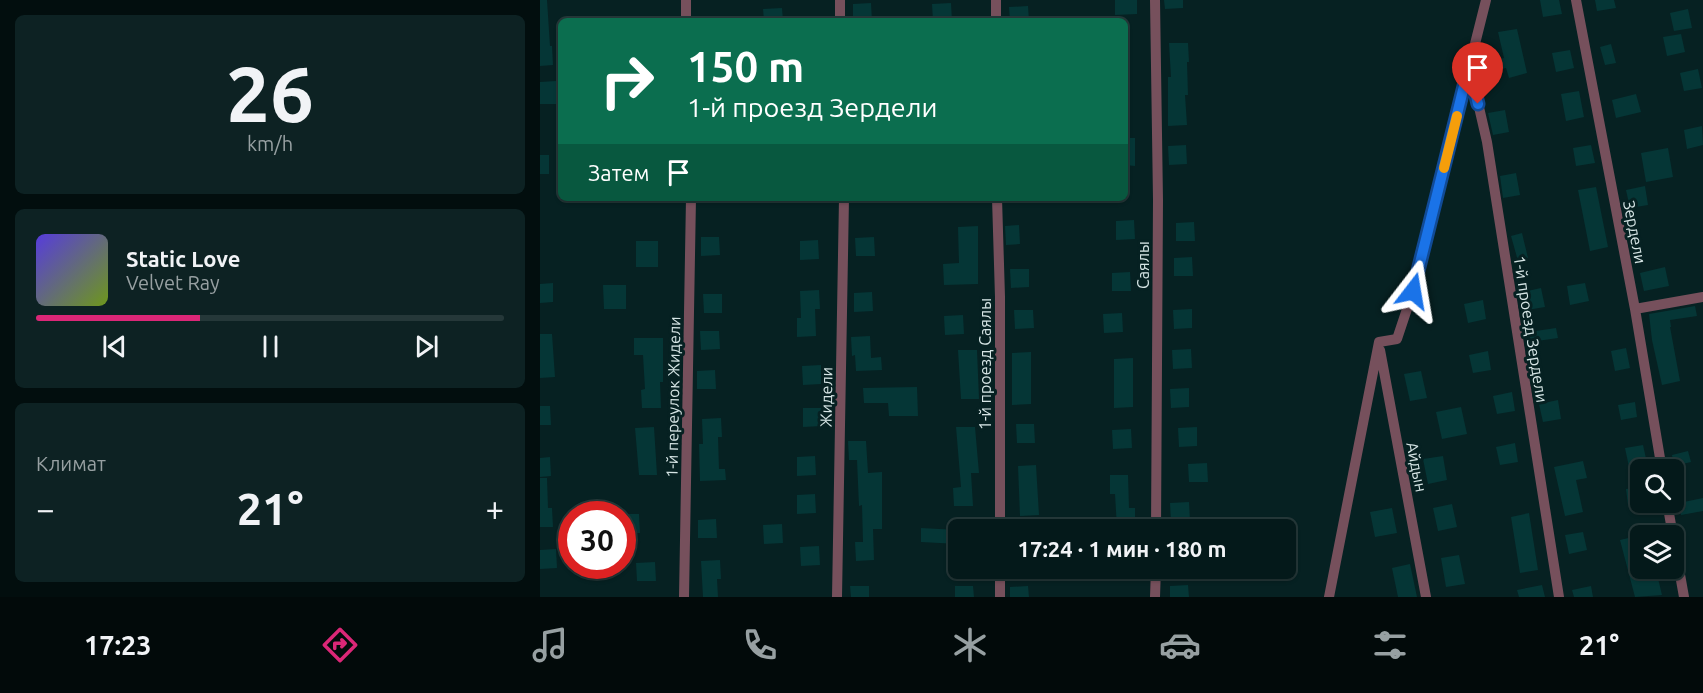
<!DOCTYPE html>
<html lang="ru">
<meta charset="utf-8">
<style>
body{margin:0;font-family:Ubuntu,sans-serif;background:#0d2223;color:#f1f3f6;height:100vh;display:flex;flex-direction:column;font-size:22px;white-space:nowrap}
*{box-sizing:border-box;margin:0}
p{font-size:20px;color:#97a0a2}
.icon{flex:none;width:33px;height:33px;fill:none;stroke:currentColor;stroke-width:2;stroke-linecap:round;stroke-linejoin:round}
.map{position:relative;flex:1;overflow:hidden}
.drawer{display:flex;flex-direction:column;gap:15px;padding:15px;background:#020e0e;width:540px}
.drawer>*{flex:none}
.guide{position:absolute;left:18px;top:18px;width:570px;height:183px;border-radius:9px;box-shadow:0 2px 4px #0004,0 0 0 2px #253839;background:#0b6e4f;color:#fff;overflow:hidden}
.tools{position:absolute;left:1090px;top:459px;display:grid;gap:12px}
.tools a{display:grid;place-items:center;width:54px;height:54px;border-radius:9px;background:#04191a;box-shadow:0 2px 4px #0004,0 0 0 2px #253839;font-size:30px}
.speed{position:absolute;left:18px;top:501px;display:flex;gap:12px;font-size:30px;font-weight:700;text-align:center}
.speed>*{display:grid;place-content:center;width:78px;height:78px;border-radius:50%;background:#04191a;box-shadow:0 2px 4px #0004,0 0 0 2px #253839;line-height:1}
.speed .limit{border:9px solid #d22;background:#fff;color:#111}
.pin{position:absolute;display:grid;place-items:center;width:51px;height:51px;color:#fff;margin:-62px -26px;border-radius:50% 50% 50% 0;rotate:-45deg;box-shadow:0 0 6px #0007}
.pin .icon{rotate:45deg}
.me{position:absolute;width:66px;margin:-33px;rotate:14deg;stroke-linejoin:round;filter:drop-shadow(0 0 4px #0008)}
.turn{display:flex;align-items:center;gap:21px;height:126px;padding:0 30px;font-size:27px}
.turn .icon{width:78px;height:78px;stroke-width:2.5}
.turn b{display:block;font-size:42px;line-height:51px}
.then{display:flex;align-items:center;height:57px;padding:0 30px;background:#0003;gap:12px;font-size:22px}
.big{font-size:45px;font-weight:700;line-height:1.1}
.drawer .card{flex:1;display:flex;flex-direction:column;justify-content:center;gap:9px;min-width:0;padding:0 21px;border-radius:9px;background:#0d2223}
.drawer .dial{align-items:center;gap:0}
.dial b{font-size:78px;line-height:1}
.song{display:flex;align-items:center;gap:18px}
.cover{width:72px;height:72px;border-radius:9px;background:linear-gradient(135deg,hsl(250 70% 55%),hsl(80 70% 35%))}
.played{height:6px;border-radius:3px;background:linear-gradient(90deg,#db2777 35%,#253839 35%)}
.keys{display:flex;justify-content:space-around;direction:ltr}
.heat{display:flex;justify-content:space-between;align-items:center;font-size:33px;direction:ltr}
.trip{position:absolute;left:408px;top:519px;width:348px;height:60px;border-radius:9px;background:#04191a;box-shadow:0 2px 4px #0004,0 0 0 2px #253839;font-weight:700;line-height:60px;text-align:center}
.dock{display:flex;height:96px;justify-content:space-around;align-items:center;background:#020a0a;color:#97a0a2}
.dock .icon{width:42px;height:42px}
.dock .current{color:#db2777}
.dock b{font-size:27px;color:#f1f3f6}
main{display:flex;flex:1;min-height:0}
.map>svg:first-child{display:block}
.building{fill:#053636}
.lines{fill:none;stroke-linecap:round;stroke-linejoin:round}
.minor{stroke:#76505c;stroke-width:10}
.route-casing{stroke:#114b97;stroke-width:15}
.route{stroke:#1a73e8;stroke-width:10}
.slow{stroke:#f59e0b;stroke-width:10}
.labels{text-anchor:middle;dominant-baseline:central;stroke-width:6;stroke-linejoin:round;paint-order:stroke}
.street-label{font-size:16px;fill:#d6e5e5;stroke:#062122}
</style>
<main>
<section class="drawer">
<div class="card dial"><b>26</b><p>km/h</p></div>
<div class="card">
<div class="song"><i class="cover"></i><div><b>Static Love</b><p>Velvet Ray</p></div></div>
<div class="played"></div>
<div class="keys"><svg class="icon" aria-label="previous" viewBox="0 0 24 24"><path d="M18 5L8 12l10 7zM5 5v14"/></svg><svg class="icon" aria-label="pause" viewBox="0 0 24 24"><path d="M8 5v14M16 5v14"/></svg><svg class="icon" aria-label="next" viewBox="0 0 24 24"><path d="M6 5l10 7-10 7zM19 5v14"/></svg></div>
</div>
<div class="card"><p>Климат</p>
<div class="heat"><a>−</a><b class="big">21°</b><a>+</a></div>
</div>
</section>
<div class="map">
<svg width="1163" height="597" viewBox="0 0 1163 597">
<rect width="100%" height="100%" fill="#062122"/>
<!-- building -->
<path class="building" d="M0,0H7L10,46H12L13,65L0,66Z
M575,0H597V14L575,15Z
M624,0H643V8L625,9Z
M1000,0H1019L1022,14L1003,17Z
M1055,0H1074L1076,8L1057,11Z
M331,3L332,21H313V4Z
M411,3L412,21H393L392,4Z
M488,6L489,21H470L469,7Z
M242,8L243,21H224L223,9Z
M1148,9L1152,28L1134,31L1130,13Z
M977,29L987,73L969,78L966,68L946,73L944,63L964,58L958,32Z
M1141,34L1145,52L1127,56L1123,37Z
M629,43H648L649,62H647L648,95H645L647,125L628,126V77H631Z
M1071,44L1076,63L1065,65L1060,47Z
M1030,50L1034,68L1016,72L1012,53Z
M1158,69L1162,88L1144,91L1140,73Z
M16,81L17,104H0V82Z
M1039,91L1044,117L1026,121L1021,94Z
M1096,94L1101,112L1076,118L1072,100Z
M965,110L969,132L953,135L948,113Z
M1162,126L1163,145L1147,149L1144,130Z
M585,138H595V166L585,165Z
M646,145L647,164L629,165L628,146Z
M1051,145L1055,163L1036,166L1033,148Z
M1128,148L1133,177L1106,182L1101,153Z
M0,155H9V174H0Z
M976,173L980,195L963,198L960,176Z
M1105,186L1108,205L1090,208L1086,190Z
M1056,187L1068,247L1050,251L1038,190Z
M594,220L595,239L576,240V221Z
M654,222L655,241H636V223Z
M479,225L480,244L466,245L465,226Z
M438,226V284L404,285L403,264L419,263L418,227Z
M982,233L988,258L978,261L971,236Z
M161,237H179L180,255L161,256Z
M334,237L335,256H316L315,238Z
M278,240L279,259L260,260V241Z
M96,241H118V267H96Z
M652,257L653,276H634V258Z
M1125,267L1129,286L1104,291L1100,273Z
M470,269H489V287L471,288Z
M590,272L591,291H572V273Z
M13,283V302L0,303V284Z
M1045,283L1049,301L1030,305L1027,286Z
M63,285H86V309H64Z
M1001,288L1005,307L987,310L983,292Z
M279,290L280,309H275L276,336L257,337V318H261L260,291Z
M332,292L333,311L314,312V293Z
M163,294H182V313H164Z
M943,300L946,319L928,323L924,304Z
M1155,306L1157,316L1130,320L1131,327H1130L1140,381L1122,385L1112,340L1109,314Z
M652,309V328L634,329L633,310Z
M474,310H493L494,328L475,329Z
M582,313L583,332L564,333L563,314Z
M423,315L424,334L405,335L404,316Z
M1016,328L1018,338L990,342L989,332Z
M160,331H179L180,349L161,350Z
M0,334H12L15,377L0,378Z
M330,336L331,358L341,357L342,370L316,371L315,355L312,356L311,337Z
M94,338H123V382H120L121,408H102L101,390L105,389L103,355H94Z
M1086,348L1090,368L1075,371L1071,351Z
M651,349L652,368L633,369L632,350Z
M418,350H437L439,399H421Z
M948,351L951,370L933,373L929,355Z
M491,352V404L472,405V353Z
M593,358V407L574,408V359Z
M281,365V384L263,385L262,366Z
M175,370L176,389H157V371Z
M881,371L887,398L870,401L864,374Z
M377,387L378,416H349L348,403H324L323,388Z
M649,388V407L631,408L630,389Z
M972,392L975,411L957,414L953,396Z
M1018,400L1021,419L1003,422L999,404Z
M1095,402L1097,417L1081,420L1078,405Z
M0,406H10L11,425H0Z
M921,407L927,434L902,439L896,412Z
M263,408H281L282,426L263,427Z
M181,418L182,437H178L179,469H185L186,480L160,481L159,444H163L162,419Z
M476,424H494L495,443H477Z
M114,427L117,475H99L95,428Z
M416,427H435L439,473H431L433,506H414L413,488L421,487Z
M657,427V446L639,447L638,428Z
M591,429L592,448L573,449L572,430Z
M308,441H326L328,473L342,472V529H333L334,560L316,561L315,542H323L322,505L319,506L317,460H309Z
M975,443L978,462L960,465L956,447Z
M1103,445L1107,463L1089,467L1085,448Z
M1148,451L1151,462L1134,466L1132,455Z
M275,456L276,475L257,476V457Z
M903,456L907,480L888,484L883,459Z
M10,457L11,476L0,477V458Z
M1043,461L1047,478L1036,480L1043,512L1025,516L1014,467Z
M667,463L668,482H649L648,464Z
M496,465L499,515L480,516L478,466Z
M570,475H588L589,508H595V527L577,528L575,494H570Z
M0,478H7L8,508H12L13,527H0Z
M1101,487V503L1088,505L1086,489Z
M275,494L276,513L257,514V495Z
M1163,498V511L1141,515L1139,503Z
M649,502L650,521L631,522L630,503Z
M912,504L917,527L898,531L893,508Z
M852,508L857,533L835,537L830,512Z
M989,513L998,570L980,573L971,517Z
M82,514H99L100,533H82Z
M176,519L177,538H158V520Z
M242,524L243,543L224,544L223,525Z
M381,528L418,530V544L381,542Z
M1043,532L1047,550L1029,554L1025,535Z
M1101,535V573L1116,570L1122,595L1095,597L1080,540Z
M279,546L280,565L261,566L260,547Z
M16,549L17,568L0,569V550Z
M919,555L925,584L906,587L901,558Z
M180,560L181,579H177L178,597H163L161,561Z
M115,562L116,581H97L96,563Z
M870,564L877,597H858L852,568Z
M648,585L649,597H630V586Z
M1002,585L1005,597H979L977,590Z
M310,586H329V597H311Z
M415,586H433L434,597H415Z
M488,586L489,597H470V587Z
M1051,586L1053,597H1034L1032,590Z"/>
<g class="lines">
<!-- minor -->
<path class="minor" d="M146,0V21
M300,0V21
M456,0V21
M615,0L618,200L616,530
M1036,0L1095,309L1122,470
M930,68L947,142L1019,597
M457,198L460,297V530
M1095,309L1163,297
M840,350L886,597
M1127,502L1133,536
M1134,541L1144,597
M460,568V597
M144,597L151,198
M297,597L304,198
M615,597L616,568
M789,597L839,342L857,339L873,291L946,0"/>
</g>
<g class="lines">
<!-- route casing -->
<g class="route-casing">
<path id="route" d="M873,291L929,66L938,104"/>
</g>
<!-- route -->
<use href="#route" class="route"/>
<!-- slow -->
<path class="slow" d="M904,168L917,116"/>
</g>
<g class="labels">
<!-- street labels -->
<g class="street-label">
<text transform="translate(1095 232) rotate(79)">Зердели</text>
<text transform="translate(603 265) rotate(-90)">Саялы</text>
<text transform="translate(991 329) rotate(81)">1-й проезд Зердели</text>
<text transform="translate(445 364) rotate(-90)">1-й проезд Саялы</text>
<text transform="translate(133 397) rotate(-89)">1-й переулок Жидели</text>
<text transform="translate(286 397) rotate(-89)">Жидели</text>
<text transform="translate(877 467) rotate(79)">Айдын</text>
</g>
</g>
</svg>
<div class="tools">
<a><svg class="icon" aria-label="search" viewBox="0 0 24 24"><circle cx="10" cy="10" r="6"/><path d="M15 15l6 6"/></svg></a>
<a><svg class="icon" aria-label="layers" viewBox="0 0 24 24"><path d="M12 4l9 5-9 5-9-5zM3 14l9 5 9-5"/></svg></a>
</div>
<div class="speed"><div class="limit">30</div></div>
<div class="pin" style="left:938px;top:104px;background:#d93025"><svg class="icon" aria-label="arrive" viewBox="0 0 24 24"><path d="M6 21V4h12l-3 4 3 4H6"/></svg></div>
<svg class="me" style="left:873px;top:291px" viewBox="-20 -20 40 40"><path d="M0-17L14 15 0 8-14 15z" fill="#1a73e8" stroke="#fff" stroke-width="4"/></svg>
<div class="trip">17:24 · 1 мин · 180 m</div>
<div class="guide">
<div class="turn"><svg class="icon" aria-label="right" viewBox="0 0 24 24"><path d="M7 20v-9h11M14 6l5 5-5 5"/></svg><div><b>150 m</b>1-й проезд Зердели</div></div>
<div class="then">Затем<svg class="icon" aria-label="arrive" viewBox="0 0 24 24"><path d="M6 21V4h12l-3 4 3 4H6"/></svg></div>
</div>
</div>
</main>
<nav class="dock">
<b>17:23</b>
<svg class="icon current" aria-label="directions" viewBox="0 0 24 24"><path d="M12 3l9 9-9 9-9-9zM9 14v-3h6M13 9l2 2-2 2"/></svg>
<svg class="icon" aria-label="music" viewBox="0 0 24 24"><path d="M9 18V5l10-2v13"/><circle cx="6" cy="18" r="3"/><circle cx="16" cy="16" r="3"/></svg>
<svg class="icon" aria-label="phone" viewBox="0 0 24 24"><path d="M5 4h4l2 5-3 2q2 4 5 5l2-3 5 2v4C11 20 4 13 5 4z"/></svg>
<svg class="icon" aria-label="climate" viewBox="0 0 24 24"><path d="M12 3v18M4 7l16 10M4 17L20 7"/></svg>
<svg class="icon" aria-label="car" viewBox="0 0 24 24"><path d="M5 17H2v-5l4-1 3-4h7l3 4 3 1v5h-3M9 17h6M6 11h13"/><circle cx="7" cy="17" r="2"/><circle cx="17" cy="17" r="2"/></svg>
<svg class="icon" aria-label="filters" viewBox="0 0 24 24"><path d="M4 7h16M4 17h16"/><circle cx="9" cy="7" r="2"/><circle cx="15" cy="17" r="2"/></svg>
<b>21°</b>
</nav>
